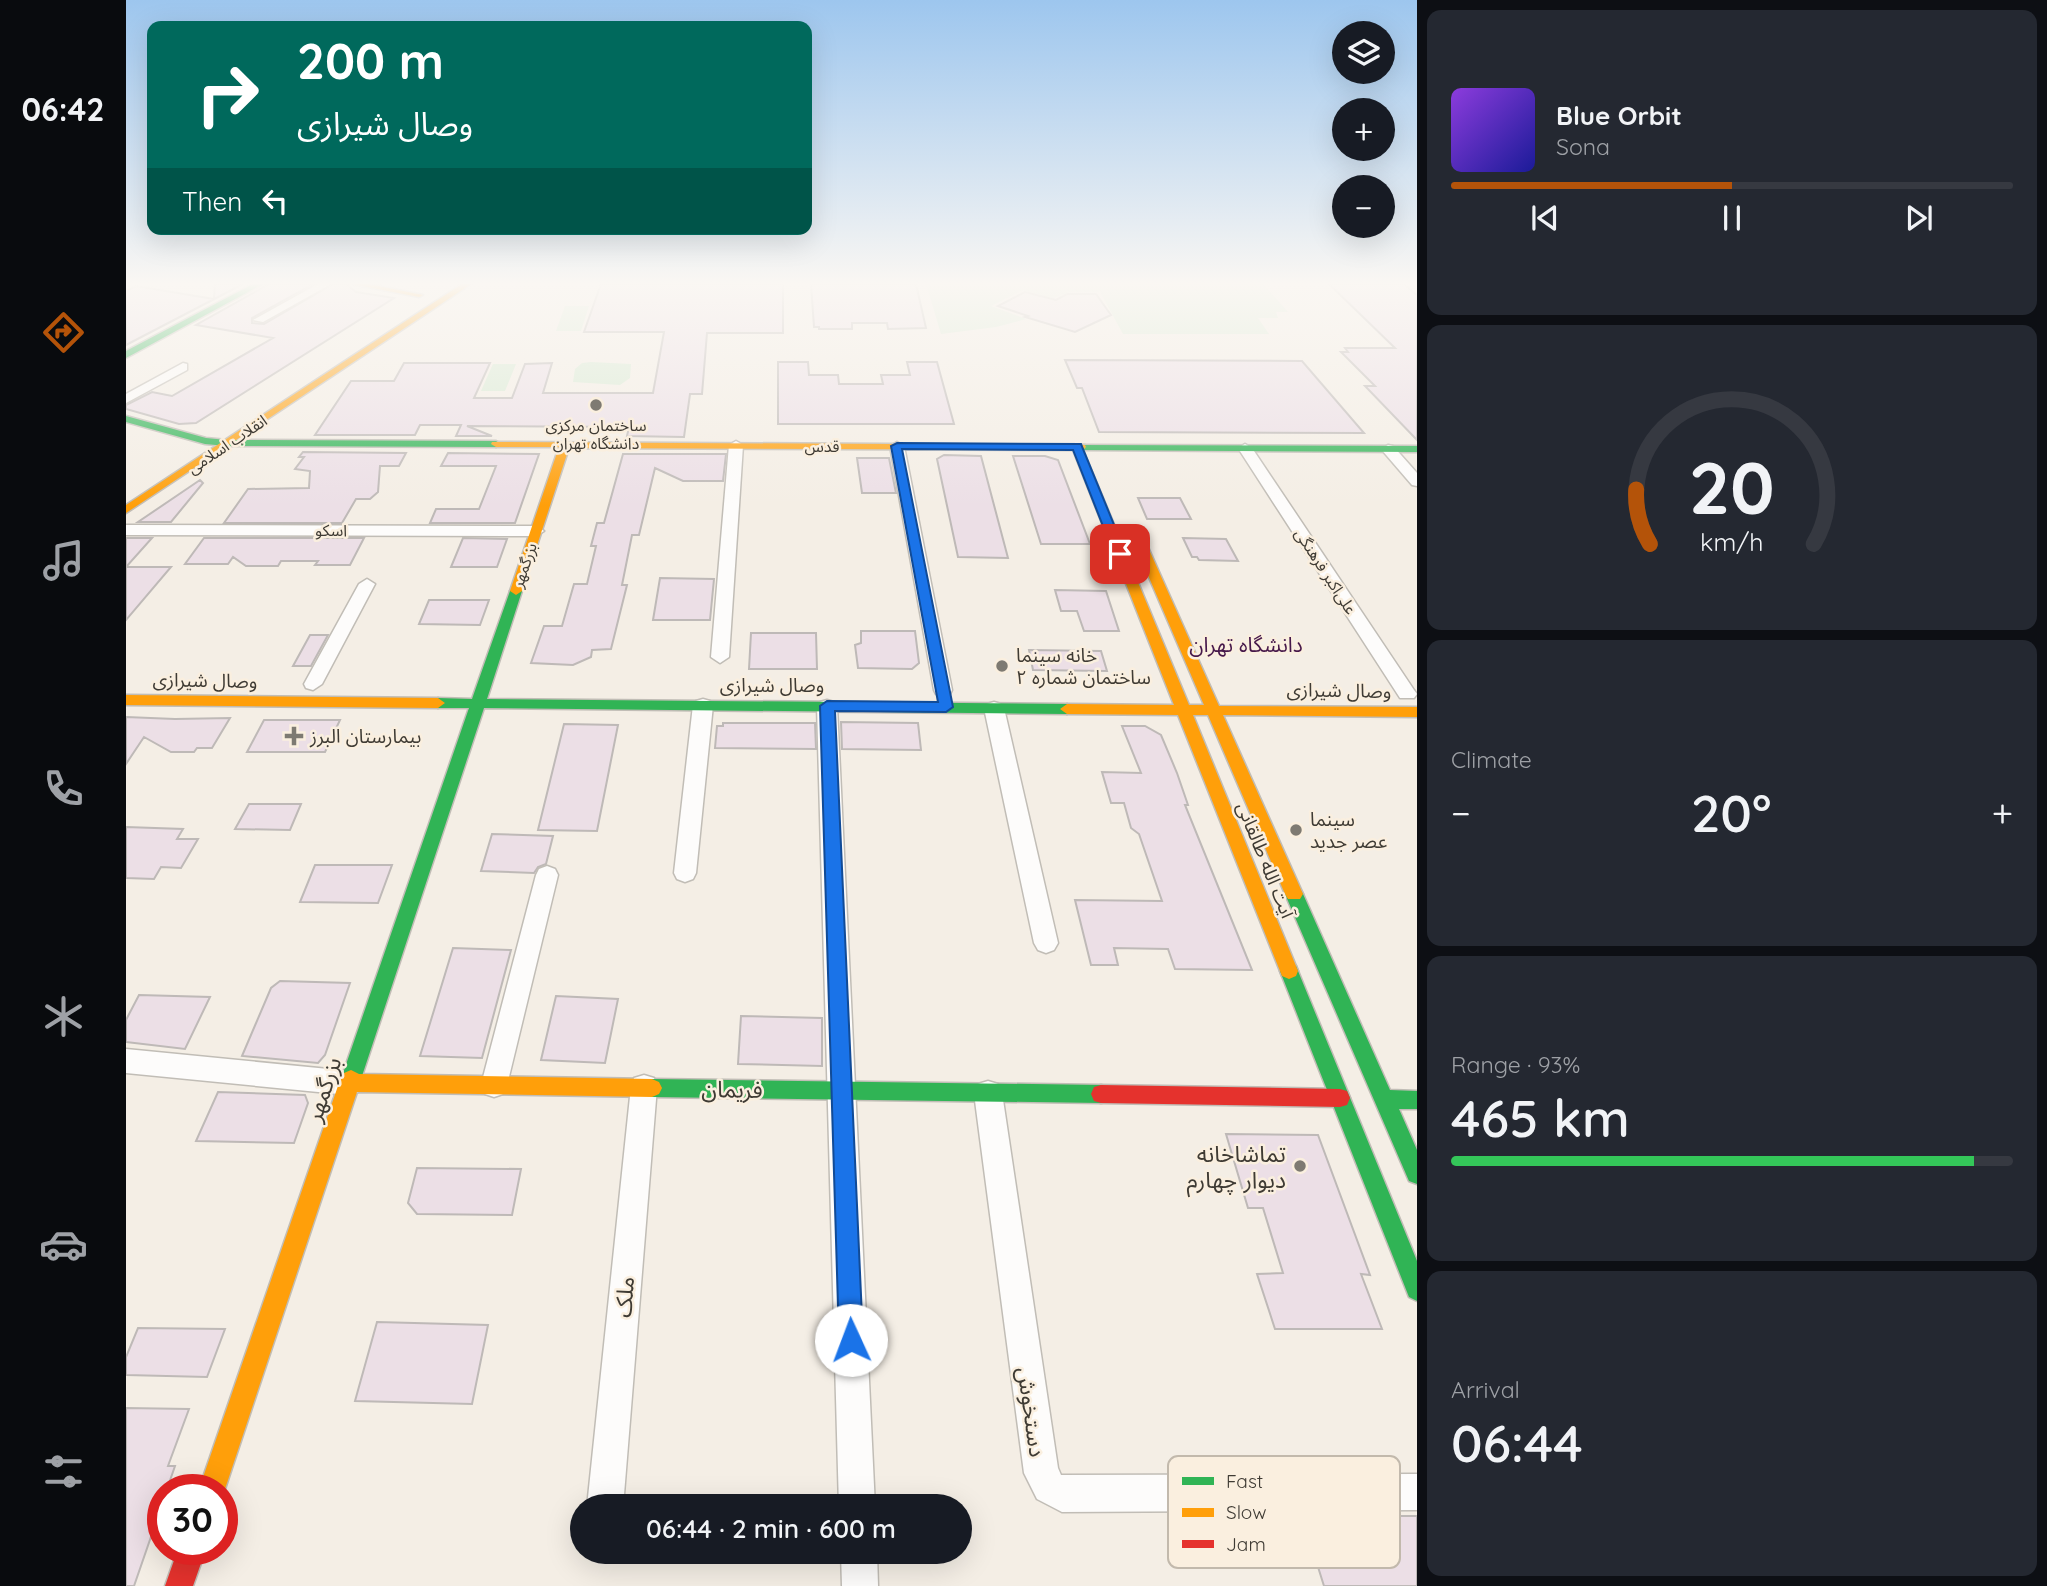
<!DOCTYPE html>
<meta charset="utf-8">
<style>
body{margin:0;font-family:Quicksand,"Noto Sans Arabic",sans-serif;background:#242831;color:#f1f3f6;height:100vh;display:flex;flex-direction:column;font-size:26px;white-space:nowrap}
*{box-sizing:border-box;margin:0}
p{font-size:23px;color:#9ea1a6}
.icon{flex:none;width:38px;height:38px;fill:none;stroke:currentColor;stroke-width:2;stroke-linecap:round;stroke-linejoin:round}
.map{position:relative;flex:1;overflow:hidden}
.sheet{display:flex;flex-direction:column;gap:10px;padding:10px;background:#0d0f14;width:630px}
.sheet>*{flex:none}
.hud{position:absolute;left:21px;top:21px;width:665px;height:214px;border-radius:14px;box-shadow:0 7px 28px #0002;background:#00695c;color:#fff;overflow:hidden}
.fabs{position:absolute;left:1206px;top:21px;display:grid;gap:14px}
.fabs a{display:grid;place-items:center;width:63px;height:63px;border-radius:50%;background:#171b24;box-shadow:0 7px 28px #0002;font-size:35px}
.speed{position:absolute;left:21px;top:1474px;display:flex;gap:14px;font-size:35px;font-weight:700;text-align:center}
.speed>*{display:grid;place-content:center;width:91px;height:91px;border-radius:50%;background:#171b24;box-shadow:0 7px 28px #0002;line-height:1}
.speed .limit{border:10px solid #d22;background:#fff;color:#111}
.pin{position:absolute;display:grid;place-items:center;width:60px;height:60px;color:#fff;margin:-30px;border-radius:14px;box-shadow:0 4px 10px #0006}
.me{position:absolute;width:77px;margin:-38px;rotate:358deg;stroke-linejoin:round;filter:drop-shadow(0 0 5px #0008)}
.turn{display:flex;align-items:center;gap:24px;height:147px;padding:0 35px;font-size:32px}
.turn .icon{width:91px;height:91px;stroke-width:2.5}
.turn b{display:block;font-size:49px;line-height:60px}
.then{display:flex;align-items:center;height:66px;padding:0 35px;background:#0003;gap:14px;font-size:26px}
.big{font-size:52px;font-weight:600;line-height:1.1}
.sheet .tile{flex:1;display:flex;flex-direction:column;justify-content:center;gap:10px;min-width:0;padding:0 24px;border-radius:14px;background:#242831}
.sheet .dial{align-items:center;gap:0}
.dial svg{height:182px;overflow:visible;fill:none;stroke:#363941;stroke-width:7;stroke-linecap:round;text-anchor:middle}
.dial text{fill:#f1f3f6;stroke:none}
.song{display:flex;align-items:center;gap:21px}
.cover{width:84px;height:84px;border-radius:10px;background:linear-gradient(135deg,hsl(270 70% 55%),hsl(240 70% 35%))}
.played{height:7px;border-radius:4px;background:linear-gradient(90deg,#b45309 50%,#363941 50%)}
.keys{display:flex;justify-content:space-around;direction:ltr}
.heat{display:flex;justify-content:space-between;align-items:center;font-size:38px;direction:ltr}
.charge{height:10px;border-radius:5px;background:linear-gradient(90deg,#34c759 93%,#363941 0)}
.trip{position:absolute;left:444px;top:1494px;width:402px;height:70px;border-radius:35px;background:#171b24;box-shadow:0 7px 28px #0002;font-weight:600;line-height:70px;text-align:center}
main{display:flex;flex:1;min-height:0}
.menu{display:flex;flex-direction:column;width:126px;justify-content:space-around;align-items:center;background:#090b0e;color:#9ea1a6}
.menu .icon{width:49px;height:49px}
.menu .selected{color:#b45309}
.menu b{font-size:32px;color:#f1f3f6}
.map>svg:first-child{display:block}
.green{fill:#d7ead3}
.building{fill:#ecdfe6;stroke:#beb9b7;stroke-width:2}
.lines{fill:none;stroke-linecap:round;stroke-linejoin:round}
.street-casing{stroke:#c1bdb6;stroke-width:3}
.fast-casing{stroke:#c1bdb6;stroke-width:3}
.slow-casing{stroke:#c1bdb6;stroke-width:3}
.jam-casing{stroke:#c1bdb6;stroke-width:3}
.street{fill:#fdfcfb;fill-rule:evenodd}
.fast{fill:#30b455;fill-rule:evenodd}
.slow{fill:#ff9f0a;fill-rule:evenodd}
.jam{fill:#e5322d;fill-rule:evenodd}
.route{fill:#1a73e8;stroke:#114b97;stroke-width:2}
.poi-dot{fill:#7e7a72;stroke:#faefdf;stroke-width:2.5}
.labels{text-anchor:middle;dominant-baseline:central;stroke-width:5;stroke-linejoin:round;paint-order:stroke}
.far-poi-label{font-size:16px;fill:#3f3b34;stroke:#faefdf}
.far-street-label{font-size:16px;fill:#3f3b34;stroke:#faefdf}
.poi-label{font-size:19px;fill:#3f3b34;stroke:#faefdf;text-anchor:start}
.street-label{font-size:19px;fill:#3f3b34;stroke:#faefdf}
.neighbourhood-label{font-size:21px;fill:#46184a;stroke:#faefdf}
.near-street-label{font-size:23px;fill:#3f3b34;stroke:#faefdf}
.near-poi-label{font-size:23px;fill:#3f3b34;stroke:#faefdf;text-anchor:end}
.key{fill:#faefdf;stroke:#c2b9ac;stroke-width:2}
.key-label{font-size:19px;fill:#3f3b34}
</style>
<main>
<nav class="menu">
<b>06:42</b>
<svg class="icon selected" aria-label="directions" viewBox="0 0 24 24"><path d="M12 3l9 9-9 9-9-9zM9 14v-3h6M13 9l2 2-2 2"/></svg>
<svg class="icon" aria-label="music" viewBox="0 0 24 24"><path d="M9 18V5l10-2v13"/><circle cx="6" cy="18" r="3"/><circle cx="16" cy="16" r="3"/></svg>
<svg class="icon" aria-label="phone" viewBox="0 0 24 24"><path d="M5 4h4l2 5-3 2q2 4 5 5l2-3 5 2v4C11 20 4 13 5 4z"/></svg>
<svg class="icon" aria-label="climate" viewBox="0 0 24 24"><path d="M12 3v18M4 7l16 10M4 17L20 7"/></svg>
<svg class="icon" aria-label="car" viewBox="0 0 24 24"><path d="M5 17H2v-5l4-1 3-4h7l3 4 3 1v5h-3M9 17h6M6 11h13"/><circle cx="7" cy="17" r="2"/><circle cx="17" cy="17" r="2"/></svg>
<svg class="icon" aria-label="filters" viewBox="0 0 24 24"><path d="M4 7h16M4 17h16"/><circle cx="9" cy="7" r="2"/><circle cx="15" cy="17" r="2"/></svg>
</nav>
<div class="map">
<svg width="1291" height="1586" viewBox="0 0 1291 1586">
<rect width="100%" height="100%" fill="#f4eee5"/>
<!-- green -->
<path class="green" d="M800,284H1137L1162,312H1150L1152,318H1132L1143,334H997L974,292H943L927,298L897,290L865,306L900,319L870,327L815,334Z
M439,306H463L455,331H430Z
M465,362L505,364L504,378L494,385L447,382L449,369L456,363Z
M367,364H390L379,391H355Z"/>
<!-- building -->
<path class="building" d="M89,284H117L0,345V291L10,286L88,299Z
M143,284H187L126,318V323L138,324L207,284H220L230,292L268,298L70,423L53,424L0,409V405L26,392L46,396L147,338L70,325Z
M475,284H657V333H581L576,394H564L558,437L501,436L503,427L341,426L366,436H330L335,425H294L289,435H189L225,381H268L278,363H364L348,398H386L399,364L426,363L417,393H527L538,332H458Z
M685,284H790L800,328L762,329L761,323H726V329H693V327H688Z
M1203,284H1278L1291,295V440L1239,386H1249L1215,352H1222L1219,348H1269Z
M899,292L930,300L941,294H970L985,315L949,332L899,317L902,316L872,306Z
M939,360L1176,361L1238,433L973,432L956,388H951Z
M652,362H682L683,375H712L713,384H757L755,375H784L781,362H811L828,424H652Z
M177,452L280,453L273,466H254L252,492L244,499H230L216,523H98L122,489L183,488L184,471L169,469L178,457H173Z
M322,453L413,454L389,523H304L310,509H353L370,466H315Z
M497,454H600L597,481H557L529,468L513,535H506L496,585H501L485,649L466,650L465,657L447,665L405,663L418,626H436L448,584H461L470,546H465L471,523H478Z
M818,455L855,456L882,558L832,557L811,459Z
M887,456H919L932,460L964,544H915Z
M731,458H763L770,493H736Z
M74,480L77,483L45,522H12Z
M1012,498H1054L1065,519H1021Z
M0,538H26L0,567H45L0,620Z
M78,538H238L224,565H189L192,561H155L152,566H120L107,557L102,564H59Z
M337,538L381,539L371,567H325Z
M1057,538L1100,539L1112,561L1073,560L1071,557H1066Z
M534,578L588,579L584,620H527Z
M929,590L980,591L993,631H958L951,611H935Z
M303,600H363L354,625L293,624Z
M735,631H789L793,663L786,669L732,668L729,645L735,643Z
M625,633H690L691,669H623Z
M184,635H202L185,666H167Z
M903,650L975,651L981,671L907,670Z
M0,717L49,719L104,718L86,748H71L68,752H45L18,737L0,764Z
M138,720H214L199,752H121Z
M715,722L792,723L795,750L716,749Z
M597,723H689L690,749L589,748L591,726H597Z
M438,724L492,725L471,831L412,830Z
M996,726H1019L1035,735L1051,773L1062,805H1059L1126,970L1049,969L1042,949L988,948L992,965H965L949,900L1036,901L1013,834L1005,828L998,803H985L976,772L1015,773Z
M123,804H175L164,830L109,829Z
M0,827L57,829L51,839H72L55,868L35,867L28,879L0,878Z
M366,834L427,836L420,864L412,867L408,873L355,871Z
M189,865H266L252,903L174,902Z
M327,948L385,950L356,1058L294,1056Z
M154,981L224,983L199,1055L192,1063L116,1056L145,988Z
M13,995L84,997L59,1049L0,1042V1020Z
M430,996L492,999L479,1063L415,1060Z
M615,1016L696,1018V1066L612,1064Z
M92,1092L179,1095L182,1103L168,1143L70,1141Z
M1100,1134L1192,1135L1244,1275L1235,1274L1256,1329H1149L1131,1274L1157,1273L1137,1208H1122Z
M291,1168L395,1169L386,1215L291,1214L282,1203Z
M251,1322L362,1325L346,1404L229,1401Z
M12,1328L99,1329L81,1377L0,1375V1357Z
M0,1408L63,1409L42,1466H49L41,1489H37V1502L8,1586H0Z
M1176,1516H1291V1586H1198Z"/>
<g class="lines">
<!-- street casing -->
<g class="street-casing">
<path id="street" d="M192,284H205L137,322L127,320Z
M57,363L61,364V370L0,403V394Z
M610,441L617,445L603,657L594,663L585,657L603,445Z
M771,442L778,446L826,690L824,694H810L808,690L764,446Z
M1119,444L1126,448L1288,690L1291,694L1288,698H1274L1112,448Z
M1262,445L1267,446L1291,473V486L1286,485L1255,449Z
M0,525L410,526L418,531L410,536L0,535Z
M241,579L249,584L196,684L187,690L180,688L178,684L233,584Z
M577,699L584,701L587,705L570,873L567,879L559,882L551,879L548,873L567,705L570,701Z
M701,700L708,702L711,706L749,1507H713L691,706L694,702Z
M868,702L875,704L878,708L932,943L928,950L920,953L912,950L908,943L858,708L861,704Z
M421,866L429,869L432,875L381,1085L377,1094L368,1097L359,1094L355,1085L410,875L413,869Z
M0,1049L223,1071L232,1074L236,1083L232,1092L223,1095L0,1073Z
M518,1075L528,1078L531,1087L497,1507H461L505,1087L508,1078Z
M862,1081L872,1084L876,1093L932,1468L935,1475L1291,1474V1510L936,1512L911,1499L898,1473L848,1093L852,1084Z
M715,1552H751L752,1586H716Z"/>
</g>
<!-- fast casing -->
<g class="fast-casing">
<path id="fast" d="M127,284H137L0,358V351Z
M0,416L80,438L101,440L370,441L375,444L370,447L101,446L79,444L0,422Z
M951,445L1291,446V452L955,450L950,447Z
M390,587L396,591L361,699L941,704L948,709L941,714L358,708L235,1079L232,1085L225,1088L218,1085L215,1079L343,708H312L305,703L312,698L346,699L384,591Z
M1168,887L1174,889L1177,894L1264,1090L1291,1091V1109H1273L1291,1150V1184L1283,1181L1159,894L1162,889Z
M1163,963L1170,966L1172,971L1291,1261V1301L1283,1297L1154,971L1156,966Z
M526,1079L975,1085L982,1087L985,1094L982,1101L975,1103L526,1097L519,1094L516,1088L519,1082Z"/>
</g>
<!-- slow casing -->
<g class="slow-casing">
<path id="slow" d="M226,284H243L297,295L293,297Z
M336,284H345L0,513V505Z
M366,442L959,445L960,447L957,450L1063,705H1078L1009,545L1011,542L1015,541L1021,545L1093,706L1291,707V717L1097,715L1177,894L1174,899H1162L1159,894L1082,715H1067L1172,971L1170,976L1163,979L1156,976L1154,971L1052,715L941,714L934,709L941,704L1048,705L947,450L443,448L396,591L390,595L384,591L433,447H370L365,444Z
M0,695L312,698L319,703L312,708L0,705Z
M225,1070L233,1074L526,1079L533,1082L536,1088L533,1094L526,1097L231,1092L99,1489L96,1496V1489H73L213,1083L218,1073Z"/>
</g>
<!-- jam casing -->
<g class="jam-casing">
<path id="jam" d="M975,1085L1214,1089L1221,1091L1224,1098L1221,1105L1214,1107L975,1103L968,1101L965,1094L968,1087Z
M52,1549H80L67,1586H39Z"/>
</g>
<!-- street -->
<use href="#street" class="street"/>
<!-- fast -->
<use href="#fast" class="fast"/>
<!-- slow -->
<use href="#slow" class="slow"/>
<!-- jam -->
<use href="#jam" class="jam"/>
</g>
<!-- sky -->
<linearGradient id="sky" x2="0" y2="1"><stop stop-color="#9dc6ee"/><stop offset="0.56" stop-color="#faf7f3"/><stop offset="1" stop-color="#faf7f3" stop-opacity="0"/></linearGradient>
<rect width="1291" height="506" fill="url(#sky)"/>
<!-- route -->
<path class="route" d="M771,443L955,444L1000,554L994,557L988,554L947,450L776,449L827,707L820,712L709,711L737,1340L734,1349L725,1352L717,1349L713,1340L694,706L701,701L812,702L765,446Z"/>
<!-- markers -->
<g class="poi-dot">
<circle cx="470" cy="405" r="7"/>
<circle cx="876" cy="666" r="7"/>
<path d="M164.5 725.5h7v7h7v7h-7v7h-7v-7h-7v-7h7z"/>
<circle cx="1170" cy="830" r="7"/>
<circle cx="1174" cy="1166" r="7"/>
</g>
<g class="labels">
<!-- far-poi labels -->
<g class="far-poi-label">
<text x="470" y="425">ساختمان مرکزی<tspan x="470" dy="18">دانشگاه تهران</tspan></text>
</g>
<!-- far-street labels -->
<g class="far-street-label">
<text transform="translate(101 444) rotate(-34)">انقلاب اسلامی</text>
<text x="696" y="446">قدس</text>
<text x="205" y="530">اسکو</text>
<text transform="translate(398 565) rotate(-71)">بزرگمهر</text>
<text transform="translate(1200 571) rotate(57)">علی‌اکبر فرهنگی</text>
</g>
<!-- poi labels -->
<g class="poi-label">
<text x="890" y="655">خانه سینما<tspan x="890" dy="22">ساختمان شماره ۲</tspan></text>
<text x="184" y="736">بیمارستان البرز</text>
<text x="1184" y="819">سینما<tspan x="1184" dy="22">عصر جدید</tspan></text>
</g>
<!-- street labels -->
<g class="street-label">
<text transform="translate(79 680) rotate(1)">وصال شیرازی</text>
<text x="646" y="685">وصال شیرازی</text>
<text transform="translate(1213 690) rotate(1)">وصال شیرازی</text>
<text transform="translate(1140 860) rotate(68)">آیت الله طالقانی</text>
</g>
<!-- neighbourhood labels -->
<g class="neighbourhood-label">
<text x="1120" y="644">دانشگاه تهران</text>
</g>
<!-- near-street labels -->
<g class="near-street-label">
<text transform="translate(197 1089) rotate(-71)">بزرگمهر</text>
<text transform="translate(606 1089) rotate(1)">فریمان</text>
<text transform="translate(498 1297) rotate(-85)">ملک</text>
<text transform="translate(906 1412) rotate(82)">دستخوش</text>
</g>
<!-- near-poi labels -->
<g class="near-poi-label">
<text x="1160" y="1153">تماشاخانه<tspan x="1160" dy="26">دیوار چهارم</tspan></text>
</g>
</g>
<!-- legend -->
<rect x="1042" y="1456" width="232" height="112" rx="10" class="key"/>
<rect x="1056" y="1477" width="32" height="8" fill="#30b455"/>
<rect x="1056" y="1508" width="32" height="9" fill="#ff9f0a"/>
<rect x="1056" y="1540" width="32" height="8" fill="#e5322d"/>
<g class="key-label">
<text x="1100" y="1488">Fast</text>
<text x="1100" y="1519">Slow</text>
<text x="1100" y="1551">Jam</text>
</g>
</svg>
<div class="fabs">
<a><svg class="icon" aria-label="layers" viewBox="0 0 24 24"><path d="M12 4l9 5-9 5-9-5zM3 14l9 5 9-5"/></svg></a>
<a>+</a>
<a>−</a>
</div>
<div class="speed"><div class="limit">30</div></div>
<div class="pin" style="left:994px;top:554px;background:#d93025"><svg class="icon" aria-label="arrive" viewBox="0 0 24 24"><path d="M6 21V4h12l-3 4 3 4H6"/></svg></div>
<svg class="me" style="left:725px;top:1340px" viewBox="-20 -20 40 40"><circle r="19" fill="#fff"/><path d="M0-13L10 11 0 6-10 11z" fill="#1a73e8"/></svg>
<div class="trip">06:44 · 2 min · 600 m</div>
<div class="hud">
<div class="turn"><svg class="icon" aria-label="right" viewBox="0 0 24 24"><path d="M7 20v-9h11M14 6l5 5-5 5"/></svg><div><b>200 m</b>وصال شیرازی</div></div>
<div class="then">Then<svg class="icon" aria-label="left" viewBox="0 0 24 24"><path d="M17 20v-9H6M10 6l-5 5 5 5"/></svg></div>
</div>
</div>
<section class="sheet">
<div class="tile">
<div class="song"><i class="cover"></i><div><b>Blue Orbit</b><p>Sona</p></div></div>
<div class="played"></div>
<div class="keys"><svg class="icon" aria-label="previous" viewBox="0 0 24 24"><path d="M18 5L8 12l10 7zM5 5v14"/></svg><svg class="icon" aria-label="pause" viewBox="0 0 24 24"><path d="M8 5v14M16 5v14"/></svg><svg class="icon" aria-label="next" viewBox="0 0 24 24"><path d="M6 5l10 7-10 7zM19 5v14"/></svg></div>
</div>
<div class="tile dial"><svg viewBox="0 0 100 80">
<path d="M14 69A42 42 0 1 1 86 69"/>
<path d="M14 69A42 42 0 0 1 8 45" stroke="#b45309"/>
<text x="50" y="56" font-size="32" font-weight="700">20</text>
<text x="50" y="72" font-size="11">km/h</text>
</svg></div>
<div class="tile"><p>Climate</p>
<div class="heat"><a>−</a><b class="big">20°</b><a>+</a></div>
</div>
<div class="tile"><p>Range · 93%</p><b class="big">465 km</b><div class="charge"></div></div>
<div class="tile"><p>Arrival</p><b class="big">06:44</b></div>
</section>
</main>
